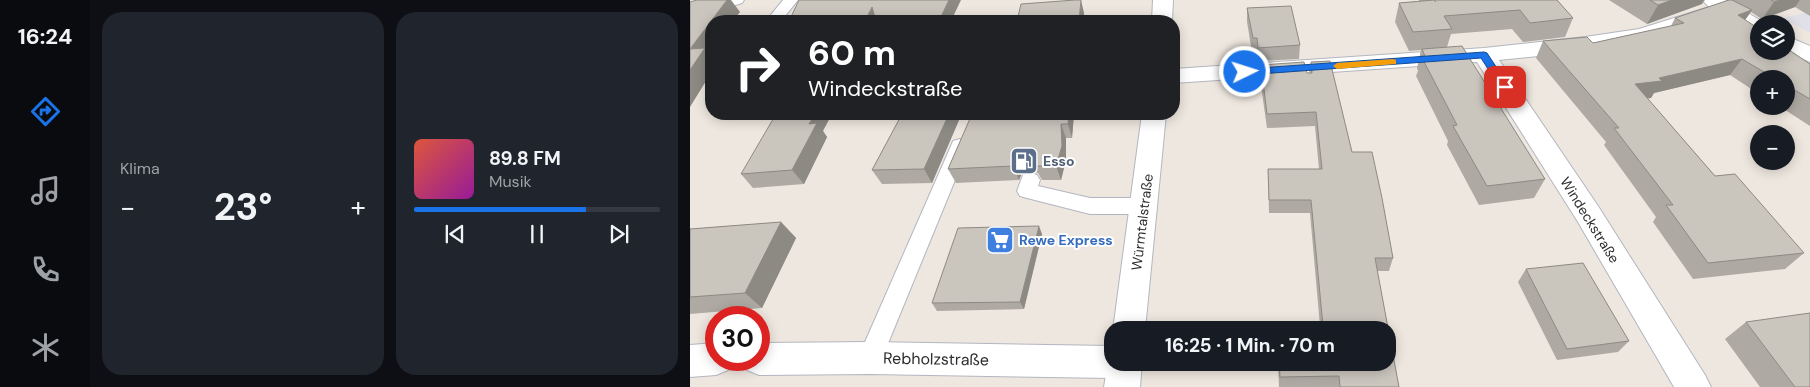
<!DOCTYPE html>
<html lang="de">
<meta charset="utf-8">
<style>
body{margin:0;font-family:"DM Sans",sans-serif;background:#20242c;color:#f1f3f6;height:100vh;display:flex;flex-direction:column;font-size:19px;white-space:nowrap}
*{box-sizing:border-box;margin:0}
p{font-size:16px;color:#9ea1a6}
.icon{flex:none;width:28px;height:28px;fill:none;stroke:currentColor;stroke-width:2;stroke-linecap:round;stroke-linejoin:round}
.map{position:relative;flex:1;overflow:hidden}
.drawer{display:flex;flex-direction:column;gap:12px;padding:12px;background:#0d0f14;width:600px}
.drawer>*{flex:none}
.top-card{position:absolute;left:15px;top:15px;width:475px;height:105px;border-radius:20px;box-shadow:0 2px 12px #0003;background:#202124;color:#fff;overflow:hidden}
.controls{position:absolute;left:1060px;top:15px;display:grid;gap:10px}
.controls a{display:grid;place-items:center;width:45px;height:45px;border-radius:50%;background:#171b24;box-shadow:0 2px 12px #0003;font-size:25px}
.speed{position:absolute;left:15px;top:306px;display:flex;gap:10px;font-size:25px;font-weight:700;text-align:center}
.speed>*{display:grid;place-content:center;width:65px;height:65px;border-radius:50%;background:#171b24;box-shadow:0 2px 12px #0003;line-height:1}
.speed .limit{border:8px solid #d22;background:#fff;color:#111}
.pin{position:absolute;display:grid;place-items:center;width:42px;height:42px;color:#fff;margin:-21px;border-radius:10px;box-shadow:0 2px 8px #0006}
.me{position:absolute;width:55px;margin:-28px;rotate:86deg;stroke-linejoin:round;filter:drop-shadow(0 0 4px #0008)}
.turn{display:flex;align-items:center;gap:18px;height:105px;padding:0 20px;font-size:22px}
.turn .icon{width:65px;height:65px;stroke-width:2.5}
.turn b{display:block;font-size:35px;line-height:42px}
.big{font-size:38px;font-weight:700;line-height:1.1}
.drawer .widget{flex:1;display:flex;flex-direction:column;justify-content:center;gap:8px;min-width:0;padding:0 18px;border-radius:20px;background:#20242c}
.song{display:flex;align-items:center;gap:15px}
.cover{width:60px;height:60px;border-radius:8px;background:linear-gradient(135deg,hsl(10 70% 55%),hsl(300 70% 35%))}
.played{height:5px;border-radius:2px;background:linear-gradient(90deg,#1a73e8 70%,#363941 70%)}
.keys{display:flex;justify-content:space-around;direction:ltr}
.heat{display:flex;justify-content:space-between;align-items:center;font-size:28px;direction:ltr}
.drawer .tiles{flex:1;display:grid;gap:12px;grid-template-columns:repeat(2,1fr)}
.trip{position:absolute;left:414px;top:321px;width:292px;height:50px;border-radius:20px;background:#171b24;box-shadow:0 2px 12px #0003;font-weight:700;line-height:50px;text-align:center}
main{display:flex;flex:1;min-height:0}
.tab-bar{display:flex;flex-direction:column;width:90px;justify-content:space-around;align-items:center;background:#090b0e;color:#9ea1a6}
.tab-bar .icon{width:35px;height:35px}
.tab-bar .current{color:#1a73e8}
.tab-bar b{font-size:22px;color:#f1f3f6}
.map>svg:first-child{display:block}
.industrial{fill:#e1dfe7}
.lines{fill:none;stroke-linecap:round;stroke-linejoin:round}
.lane-casing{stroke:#b3b6c0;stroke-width:2}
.street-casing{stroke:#b3b6c0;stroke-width:2}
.secondary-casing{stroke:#b3b6c0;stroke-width:2}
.lane{fill:#fff;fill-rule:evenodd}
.street{fill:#fff;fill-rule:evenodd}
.secondary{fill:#fff;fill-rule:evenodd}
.wall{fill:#aea9a3}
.shaded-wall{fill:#8d8a84}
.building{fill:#cac5bd;stroke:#8d8a84}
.route{fill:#1a73e8;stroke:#114b97}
.slow{fill:#f59e0b}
.labels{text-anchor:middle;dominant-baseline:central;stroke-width:4;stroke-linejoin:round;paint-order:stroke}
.service-label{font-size:14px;font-weight:bold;fill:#4e5e75;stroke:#fff;text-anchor:start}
.street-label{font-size:14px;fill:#2d2d2d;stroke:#fff}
.shop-label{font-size:14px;font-weight:bold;fill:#366cbe;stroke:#fff;text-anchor:start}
.near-street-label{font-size:16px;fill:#2d2d2d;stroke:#fff}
</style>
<main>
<nav class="tab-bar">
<b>16:24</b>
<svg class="icon current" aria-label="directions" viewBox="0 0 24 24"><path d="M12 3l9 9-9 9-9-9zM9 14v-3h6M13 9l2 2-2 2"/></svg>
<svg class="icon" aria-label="music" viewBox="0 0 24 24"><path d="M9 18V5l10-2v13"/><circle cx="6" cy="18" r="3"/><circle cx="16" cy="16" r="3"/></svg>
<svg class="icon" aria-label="phone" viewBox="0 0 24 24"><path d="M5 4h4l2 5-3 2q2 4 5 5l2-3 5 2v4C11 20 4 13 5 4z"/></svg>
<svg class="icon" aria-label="climate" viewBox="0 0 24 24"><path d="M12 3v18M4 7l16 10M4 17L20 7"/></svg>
</nav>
<section class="drawer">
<div class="tiles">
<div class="widget"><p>Klima</p>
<div class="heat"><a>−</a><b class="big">23°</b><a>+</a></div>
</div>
<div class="widget">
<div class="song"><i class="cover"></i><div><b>89.8 FM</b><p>Musik</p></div></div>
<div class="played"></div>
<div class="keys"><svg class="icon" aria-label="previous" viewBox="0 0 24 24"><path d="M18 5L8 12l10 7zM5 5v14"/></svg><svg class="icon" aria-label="pause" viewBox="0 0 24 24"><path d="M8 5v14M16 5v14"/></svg><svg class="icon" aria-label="next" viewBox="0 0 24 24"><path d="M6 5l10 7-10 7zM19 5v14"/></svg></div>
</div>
</div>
</section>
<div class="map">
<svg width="1120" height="387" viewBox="0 0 1120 387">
<rect width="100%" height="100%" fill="#eee7df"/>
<!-- industrial -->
<path class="industrial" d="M1120,12V33L1092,18Z"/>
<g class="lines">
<!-- lane casing -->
<g class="lane-casing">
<path id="lane" d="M32,0H54L52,3L0,19V10Z
M93,0H108L91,21H76Z
M270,139L277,141L279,146L192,358L189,366L180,369L171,366L168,358L261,146L263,141Z
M340,173L347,175L350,180L348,186L400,198H454L461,200L464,206L461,212L454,214H400L337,198L330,196L327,191L333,175Z"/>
</g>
<!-- street casing -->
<g class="street-casing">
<path id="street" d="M1015,0H1035L1077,24H1069V33L1062,31L1026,12L1024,17L953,41L895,51L809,60L908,206L1015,375L1021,387H984L888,222L787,62L484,83V69L794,48L895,37L949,29L1019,7L1014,2Z
M1096,36L1120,46V62L1096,51Z
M180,342L422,346V362H439L434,373L422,378L180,374L69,375L57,370L52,360H69V343Z
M26,343V360H43L38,370L26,375L0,377V345Z"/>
</g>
<!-- secondary casing -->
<g class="secondary-casing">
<path id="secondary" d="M463,0H483L482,21H462Z
M452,114H476L455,330H423Z
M422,352V362H452L450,387H414L418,362Z"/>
</g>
<!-- lane -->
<use href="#lane" class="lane"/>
<!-- street -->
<use href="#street" class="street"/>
<!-- secondary -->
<use href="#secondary" class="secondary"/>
</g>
<!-- wall -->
<path class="wall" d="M729,0H867L883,18L875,37L833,42L822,29L761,34L757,47L855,179L844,198L789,205L757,145L758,141L726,76L728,71L727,68L731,50L719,51L705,22L709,3L729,1Z
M919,0H1014L1012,4L957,24Z
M1039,0H1120V16L1105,7L1072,19L1061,12L1055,20L1120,64V126L1089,106H1096V79H1069V94L1040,75L964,93L961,98H957L1025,176L1114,253L1095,269L1003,279L963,222L966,217L914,145L916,142L846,58L853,41L903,43L981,26L985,18Z
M557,8L610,45L609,59L568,61L567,52H562L557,22Z
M621,62L662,152L703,258L699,271H687L709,387H589L588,362H698L630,326L620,213H579L578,169H629L625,126L577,128L570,79L571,65L619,73Z
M212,114H278L273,115L269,120L242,183L192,184L182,170Z
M281,114H350L349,118L352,119L359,117L360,114H384L382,138H376V160L371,180H352L348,173L339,171L332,173L329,180L266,183L258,169L282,114Z
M133,131L137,137L114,184L63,188L51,174Z
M91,222L106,238L72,308L0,314V229Z
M352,234L334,309L247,311L242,303Z
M836,269L939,341L928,352L867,360L828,282Z
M1056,322L1120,387H1070L1035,339Z"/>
<!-- shaded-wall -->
<path class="shaded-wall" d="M37,0H41L50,12L43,21H21V53L20,54L21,56V73L0,107V49Z
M259,0H271L261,21H249Z
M391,0L394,13V21H389Z
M982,0H1014L1012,4L957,24L968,5Z
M1090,0H1110L1105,7L1072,19L1084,2Z
M182,7L189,21H175Z
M1062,10L1050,27L1048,15Z
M1052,59L1040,75L964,93L961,98L935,102L945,84L969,78Z
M125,114H142L133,131L137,137L114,184L102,170L119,124Z
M259,114H278L273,115L269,120L242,183L234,169Z
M342,114H350L346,126Z
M379,114H384L382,138L378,124Z
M371,124L376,138V160L371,180L366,166Z
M334,157L339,171L332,173L329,180L323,166L327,159Z
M91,222L106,238L72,308L55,293Z
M349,226L352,234L334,309L330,302Z"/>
<!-- building -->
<path class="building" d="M7,0H37L0,49L15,48L0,70V2Z
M109,0H259L249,21H186L182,7L175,21H99Z
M385,0H391L389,21H327L331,4Z
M744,0H867L883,18L840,23L830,10L754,16L762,29L723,32L709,3L744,0L746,2Z
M960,0H982L968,5Z
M1039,0H1042L1062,10L1048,15L1069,29V51H1096V48L1120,64V99L1096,85V79H1086L1052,59L969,78L972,81L945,84L1025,176L1045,174L1114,253L1018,263L976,205H983L924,128H929L853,41L897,37L903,43L994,23L985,18Z
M1081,0H1090L1084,2Z
M601,6L610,45L568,48L567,38H563L557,8Z
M772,46L855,179L797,186L763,126L767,125L731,56H735L732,49Z
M640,61L662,152H682L692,198L703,258H685L709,387H650L649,376L590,377L589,362H698V330H588V327L633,326L621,200H579L578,169H632L626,112L577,114L571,65L614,62L617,73H622L621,62Z
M86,114H125L119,124L127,123L102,170L51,174Z
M212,114H259L234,169L182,170Z
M282,114H343L346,117L352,119L359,117L360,114H379L378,124H371L372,146L366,166H346L342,159L334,157L327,159L323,166L258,169Z
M91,222L55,293L0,297V229Z
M349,226L330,302L242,303L268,228Z
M893,263L939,341L877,349L836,269Z
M1120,313V387H1105L1056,322Z"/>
<!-- route -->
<path class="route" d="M794,52L797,53L818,85V89H811L791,58L555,75L551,72L555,69Z"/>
<!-- slow -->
<path class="slow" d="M703,59L706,60V64L647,69L643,66L647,63Z"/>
<!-- icons -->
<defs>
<g id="fuel-square" transform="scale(1.4375)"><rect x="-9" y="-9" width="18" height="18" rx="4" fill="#5c6f8a" stroke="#fff"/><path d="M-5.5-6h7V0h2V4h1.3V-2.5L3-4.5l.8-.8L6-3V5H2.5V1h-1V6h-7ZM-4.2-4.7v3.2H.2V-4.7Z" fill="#fff"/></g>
<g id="supermarket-square" transform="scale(1.4375)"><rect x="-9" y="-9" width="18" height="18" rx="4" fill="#3f7fe0" stroke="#fff"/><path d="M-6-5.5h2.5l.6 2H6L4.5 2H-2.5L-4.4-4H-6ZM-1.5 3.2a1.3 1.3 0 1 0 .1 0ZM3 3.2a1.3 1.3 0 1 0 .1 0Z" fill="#fff"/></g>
</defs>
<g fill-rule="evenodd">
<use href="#fuel-square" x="334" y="161"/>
<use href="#supermarket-square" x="310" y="240"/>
</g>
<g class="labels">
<!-- service labels -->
<g class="service-label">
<text x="353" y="161">Esso</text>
</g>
<!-- street labels -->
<g class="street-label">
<text transform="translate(900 220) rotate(58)">Windeckstraße</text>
<text transform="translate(452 222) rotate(-83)">Würmtalstraße</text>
</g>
<!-- shop labels -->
<g class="shop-label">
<text x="329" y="240">Rewe Express</text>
</g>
<!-- near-street labels -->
<g class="near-street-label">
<text transform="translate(246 359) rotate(1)">Rebholzstraße</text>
</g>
</g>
</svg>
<div class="controls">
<a><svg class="icon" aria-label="layers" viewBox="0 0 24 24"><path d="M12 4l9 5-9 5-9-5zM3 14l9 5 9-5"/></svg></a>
<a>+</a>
<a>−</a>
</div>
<div class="speed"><div class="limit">30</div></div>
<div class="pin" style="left:815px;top:87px;background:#d93025"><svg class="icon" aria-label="arrive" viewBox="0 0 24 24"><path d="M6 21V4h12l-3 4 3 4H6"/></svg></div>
<svg class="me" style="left:555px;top:72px" viewBox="-20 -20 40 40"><circle r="17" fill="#1a73e8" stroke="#fff" stroke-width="3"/><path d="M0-11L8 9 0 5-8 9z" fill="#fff"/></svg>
<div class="trip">16:25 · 1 Min. · 70 m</div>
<div class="top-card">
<div class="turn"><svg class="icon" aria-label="right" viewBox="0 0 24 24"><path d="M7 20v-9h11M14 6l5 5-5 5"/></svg><div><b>60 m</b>Windeckstraße</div></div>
</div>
</div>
</main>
